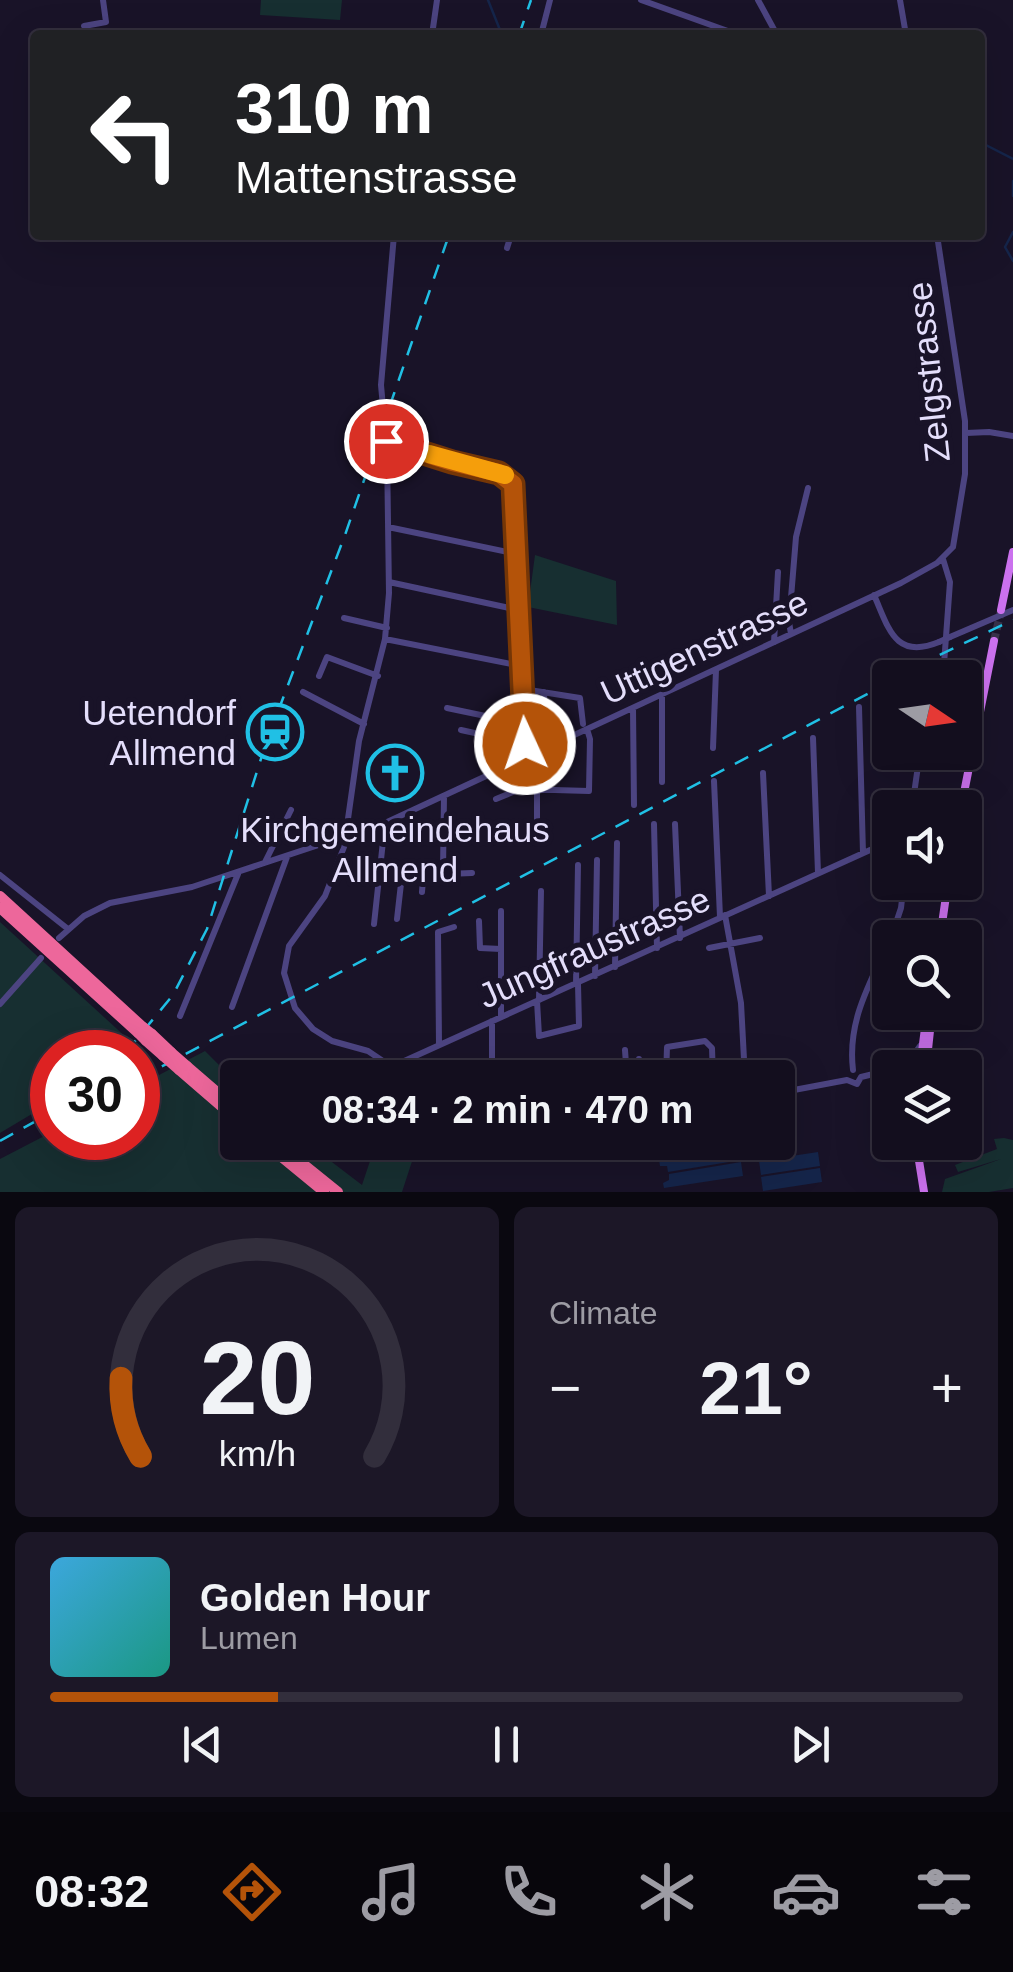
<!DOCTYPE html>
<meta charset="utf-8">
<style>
body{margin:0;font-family:Helvetica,sans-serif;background:#1c1727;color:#f1f3f6;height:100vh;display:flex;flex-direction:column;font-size:38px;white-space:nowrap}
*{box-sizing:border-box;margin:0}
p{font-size:32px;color:#9d9ca4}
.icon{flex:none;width:55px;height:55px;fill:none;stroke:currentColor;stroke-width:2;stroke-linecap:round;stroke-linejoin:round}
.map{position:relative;height:1192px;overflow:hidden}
.panel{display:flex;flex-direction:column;gap:15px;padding:15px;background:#0a0810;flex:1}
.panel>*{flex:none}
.hud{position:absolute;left:30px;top:30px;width:955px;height:210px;border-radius:10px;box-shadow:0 10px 40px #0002,0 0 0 2px #322e3c;background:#202124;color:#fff;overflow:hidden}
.needle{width:65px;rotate:103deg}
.fabs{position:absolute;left:872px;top:660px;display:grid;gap:20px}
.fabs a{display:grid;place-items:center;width:110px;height:110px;border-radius:10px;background:#130e1e;box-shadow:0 10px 40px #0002,0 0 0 2px #322e3c;font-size:50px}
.speed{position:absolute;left:30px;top:1030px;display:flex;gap:20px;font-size:50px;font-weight:700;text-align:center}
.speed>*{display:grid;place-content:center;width:130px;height:130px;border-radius:50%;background:#130e1e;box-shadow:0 10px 40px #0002,0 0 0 2px #322e3c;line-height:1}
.speed .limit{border:15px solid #d22;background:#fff;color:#111}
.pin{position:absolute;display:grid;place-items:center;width:85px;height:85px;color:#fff;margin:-42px;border:5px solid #fff;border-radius:50%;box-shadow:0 2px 10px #0007}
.me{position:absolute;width:110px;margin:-55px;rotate:357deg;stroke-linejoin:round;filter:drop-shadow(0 0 8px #0008)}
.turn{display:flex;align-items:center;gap:35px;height:210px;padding:0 40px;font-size:45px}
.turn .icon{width:130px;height:130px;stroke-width:2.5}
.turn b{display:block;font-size:70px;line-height:85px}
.big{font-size:75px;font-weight:700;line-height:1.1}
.panel .tile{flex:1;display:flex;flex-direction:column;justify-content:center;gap:15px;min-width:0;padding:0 35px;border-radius:15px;background:#1c1727}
.panel .dial{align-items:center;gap:0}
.dial svg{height:260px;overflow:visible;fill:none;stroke:#322e3c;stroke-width:7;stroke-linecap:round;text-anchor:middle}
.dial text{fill:#f1f3f6;stroke:none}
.song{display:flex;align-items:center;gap:30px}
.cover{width:120px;height:120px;border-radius:15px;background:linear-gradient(135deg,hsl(200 70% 55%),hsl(170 70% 35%))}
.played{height:10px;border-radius:5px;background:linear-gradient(90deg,#b45309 25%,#322e3c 25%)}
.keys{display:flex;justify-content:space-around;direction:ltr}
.heat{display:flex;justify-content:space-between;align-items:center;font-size:55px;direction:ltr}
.panel .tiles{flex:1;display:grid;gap:15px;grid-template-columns:1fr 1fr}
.tile:last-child{grid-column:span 2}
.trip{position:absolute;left:220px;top:1060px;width:575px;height:100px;border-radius:10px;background:#130e1e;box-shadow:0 10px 40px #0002,0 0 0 2px #322e3c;font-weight:700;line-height:100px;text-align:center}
.tab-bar{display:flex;height:160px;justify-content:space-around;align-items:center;background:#08060c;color:#9d9ca4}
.tab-bar .icon{width:70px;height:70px}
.tab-bar .current{color:#b45309}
.tab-bar b{font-size:45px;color:#f1f3f6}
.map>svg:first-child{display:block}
.green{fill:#172f31}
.water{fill:#15254a}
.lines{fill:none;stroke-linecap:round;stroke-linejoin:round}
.stream{stroke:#15254a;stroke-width:2.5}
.major-tunnel{stroke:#373148;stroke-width:8;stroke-dasharray:8 4;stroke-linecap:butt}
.minor{stroke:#4c4481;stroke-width:6}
.major{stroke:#cb71ee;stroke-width:8}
.highway{stroke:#ed679b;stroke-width:10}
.rail{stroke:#20c0e5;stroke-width:2.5;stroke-dasharray:15 12;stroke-linecap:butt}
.minor-bridge{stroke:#4c4481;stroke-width:6}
.highway-bridge{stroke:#ed679b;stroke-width:10}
.route-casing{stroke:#753606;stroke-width:25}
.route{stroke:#b45309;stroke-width:18}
.slow{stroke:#f59e0b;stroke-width:18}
.labels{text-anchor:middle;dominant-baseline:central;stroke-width:10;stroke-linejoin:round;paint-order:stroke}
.street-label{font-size:35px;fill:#e4defb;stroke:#191328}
.poi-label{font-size:35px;fill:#e4defb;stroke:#191328;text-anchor:end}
</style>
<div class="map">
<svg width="1013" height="1192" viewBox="0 0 1013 1192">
<rect width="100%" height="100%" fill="#191328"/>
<!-- green -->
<path class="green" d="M261,0H342L340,20L260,15Z
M535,555L616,581L617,625L528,607Z
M0,922L128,1039L114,1052H52V1102L0,1133Z
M205,1051L237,1083L238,1142L307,1143L362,1185L376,1143H418L402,1192H0V1159L52,1132V1138H138V1086Z
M1004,1138L1013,1140V1188L989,1192H942L945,1179L1001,1159L958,1172L955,1165L997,1149L994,1139Z"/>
<!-- water -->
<path class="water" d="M739,1147L741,1160L668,1172L667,1166H660L659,1160Z
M818,1152L820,1166L761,1175L759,1161Z
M741,1162L743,1176L664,1188L663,1183L669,1180V1174Z
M820,1168L822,1182L763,1191L761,1177Z"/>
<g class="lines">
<!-- stream -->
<path class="stream" d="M488,0L502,35
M980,142L1013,159
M1013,181V196
M1013,232L1005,247L1013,261"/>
<!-- major-tunnel -->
<path class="major-tunnel" d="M994,641L1001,611"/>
<!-- minor -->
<path class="minor" d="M641,0L739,35
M758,0L777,35
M900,0L906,35
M84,26L106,22L103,0
M432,35L437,0
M541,35L550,0
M394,235L381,385L387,451L389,593L385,639L359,741L344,847L325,896L289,946L284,973L295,1008L313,1029L332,1041L368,1051L408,1078
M507,248L511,235
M966,433L989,432L1013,436
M386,441L452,463L499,473L513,484L527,757
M388,527L517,554
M943,559L950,582L943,678
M389,582L519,610
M874,595C889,629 895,660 939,642
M344,618L387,628
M791,634L789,622L796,537L808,488
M950,637L1013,610
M385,639L521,666
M774,642L778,572
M319,676L327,657L378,676
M523,689L580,698L583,724
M303,692L364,724
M544,692L545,730
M859,707L863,853
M447,708L524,724
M633,708L634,805
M461,730L525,744
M813,738L818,873
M713,748L716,670
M537,752V836
M763,773L769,896
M714,781L720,917
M662,782V694
M444,796L443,871L447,874L472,873
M496,799L520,789L589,791L590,739L587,729
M912,808L920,752
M654,824L657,948
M675,824L680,938
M265,862L291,810
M0,875L68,929
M422,892L424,866
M501,911V1016
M725,915L741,1003L745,1078
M397,919L403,866L443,868
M479,921L480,948L501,949
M374,924L385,823
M59,938L84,916L110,903L192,887L385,823L901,583L937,563L953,547L965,474V421L937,235
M891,938L901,908L904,882
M709,948L760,938
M615,967L617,843
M595,976L597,860
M576,984L578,865
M539,1000L541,891
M537,1001L539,1036L579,1026L578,984
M0,1004L41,958
M232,1007L287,857
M180,1016L238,874
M492,1021V1078
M439,1045L438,932L454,927
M625,1050L627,1078
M639,1059L641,1078
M391,1067L890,841
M905,1067L920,1046
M853,1070C847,1021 870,983 890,939
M666,1078L667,1047L705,1041L712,1048L713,1078
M778,1093L847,1080L857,1084L861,1077L890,1070"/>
<!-- major -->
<path class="major" d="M1001,610L1013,552
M961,808L994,641
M940,938L948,882
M920,1068L927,1012
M926,1068L932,1012
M916,1142L924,1192"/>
<!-- highway -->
<path class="highway" d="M0,896L143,1027
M0,908L138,1033
M152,1034L171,1052
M146,1041L163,1056
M187,1066L238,1110
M179,1070L238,1121
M263,1142L324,1192
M276,1142L338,1192"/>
<!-- rail -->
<path class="rail" d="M519,35L531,0
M891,678L1013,620
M126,1052L173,995L207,929L266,743L345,535L449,235
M138,1079L890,682
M0,1141L52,1112"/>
<!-- minor-bridge -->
<path class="minor-bridge" d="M939,642L950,637"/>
<!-- highway-bridge -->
<path class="highway-bridge" d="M143,1027L152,1034
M138,1033L146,1041
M171,1052L187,1066
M163,1056L179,1070"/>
</g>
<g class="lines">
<!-- route casing -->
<g class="route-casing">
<path id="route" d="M386,441L452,462L499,473L513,484L525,744"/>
</g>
<!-- route -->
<use href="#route" class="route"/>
<!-- slow -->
<path class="slow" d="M429,454L505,475"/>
</g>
<!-- icons -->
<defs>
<g id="station-ring" transform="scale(2.875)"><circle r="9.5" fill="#191328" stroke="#20c0e5" stroke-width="1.5"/><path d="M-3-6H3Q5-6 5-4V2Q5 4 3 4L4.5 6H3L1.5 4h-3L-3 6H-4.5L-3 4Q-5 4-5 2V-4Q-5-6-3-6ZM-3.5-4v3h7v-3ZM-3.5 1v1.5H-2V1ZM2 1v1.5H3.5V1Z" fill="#20c0e5"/></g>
<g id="church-ring" transform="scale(2.875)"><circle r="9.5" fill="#191328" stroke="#20c0e5" stroke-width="1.5"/><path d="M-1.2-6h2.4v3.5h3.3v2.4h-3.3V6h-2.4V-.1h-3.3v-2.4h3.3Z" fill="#20c0e5"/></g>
</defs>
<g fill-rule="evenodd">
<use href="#station-ring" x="275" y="732"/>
<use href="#church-ring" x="395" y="773"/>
</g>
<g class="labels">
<!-- street labels -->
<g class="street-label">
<text transform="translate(928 372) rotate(-96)">Zelgstrasse</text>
<text transform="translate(704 647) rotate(-25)">Uttigenstrasse</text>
<text transform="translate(594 947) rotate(-24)">Jungfraustrasse</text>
</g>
<!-- poi labels -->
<g class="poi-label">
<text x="236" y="712">Uetendorf<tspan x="236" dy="40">Allmend</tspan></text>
<text x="395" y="829" text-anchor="middle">Kirchgemeindehaus<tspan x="395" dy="40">Allmend</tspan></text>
</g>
</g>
</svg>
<div class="fabs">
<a><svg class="needle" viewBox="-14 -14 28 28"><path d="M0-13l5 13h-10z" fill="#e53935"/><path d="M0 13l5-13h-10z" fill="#9d9ca4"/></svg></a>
<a><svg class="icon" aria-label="sound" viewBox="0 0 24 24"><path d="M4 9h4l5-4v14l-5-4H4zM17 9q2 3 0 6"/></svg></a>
<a><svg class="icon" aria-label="search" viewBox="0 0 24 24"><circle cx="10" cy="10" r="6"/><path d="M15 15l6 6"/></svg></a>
<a><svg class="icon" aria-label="layers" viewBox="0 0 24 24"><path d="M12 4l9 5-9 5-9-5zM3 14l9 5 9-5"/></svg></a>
</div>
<div class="speed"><div class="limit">30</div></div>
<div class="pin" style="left:386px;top:441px;background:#d93025"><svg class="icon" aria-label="arrive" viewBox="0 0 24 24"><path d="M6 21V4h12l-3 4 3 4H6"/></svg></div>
<svg class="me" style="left:525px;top:744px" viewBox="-20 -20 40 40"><circle r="17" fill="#b45309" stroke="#fff" stroke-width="3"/><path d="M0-11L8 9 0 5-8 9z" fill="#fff"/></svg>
<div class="trip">08:34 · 2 min · 470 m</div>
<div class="hud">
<div class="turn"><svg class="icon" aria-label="left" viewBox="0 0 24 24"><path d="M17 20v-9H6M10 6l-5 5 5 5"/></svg><div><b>310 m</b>Mattenstrasse</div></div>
</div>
</div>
<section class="panel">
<div class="tiles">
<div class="tile dial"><svg viewBox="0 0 100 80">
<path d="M14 69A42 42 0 1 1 86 69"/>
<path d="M14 69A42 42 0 0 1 8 45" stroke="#b45309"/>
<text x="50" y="56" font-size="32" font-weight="700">20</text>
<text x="50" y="72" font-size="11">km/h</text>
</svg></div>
<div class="tile"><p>Climate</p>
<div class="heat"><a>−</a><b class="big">21°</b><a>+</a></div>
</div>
<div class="tile">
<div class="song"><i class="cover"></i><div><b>Golden Hour</b><p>Lumen</p></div></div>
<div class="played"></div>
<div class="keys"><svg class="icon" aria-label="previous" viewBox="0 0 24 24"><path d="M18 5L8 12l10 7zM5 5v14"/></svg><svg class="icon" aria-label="pause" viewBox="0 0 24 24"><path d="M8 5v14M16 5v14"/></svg><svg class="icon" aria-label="next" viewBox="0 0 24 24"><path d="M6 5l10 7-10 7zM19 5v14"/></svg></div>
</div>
</div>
</section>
<nav class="tab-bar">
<b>08:32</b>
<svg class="icon current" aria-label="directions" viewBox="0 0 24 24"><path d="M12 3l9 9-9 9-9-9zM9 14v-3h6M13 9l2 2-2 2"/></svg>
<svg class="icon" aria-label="music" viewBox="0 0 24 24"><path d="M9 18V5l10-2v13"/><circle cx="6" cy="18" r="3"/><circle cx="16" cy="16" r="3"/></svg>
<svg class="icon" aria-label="phone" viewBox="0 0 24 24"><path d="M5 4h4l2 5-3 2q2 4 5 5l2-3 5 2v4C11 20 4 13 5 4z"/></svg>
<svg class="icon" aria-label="climate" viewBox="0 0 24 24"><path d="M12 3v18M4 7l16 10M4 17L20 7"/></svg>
<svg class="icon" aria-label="car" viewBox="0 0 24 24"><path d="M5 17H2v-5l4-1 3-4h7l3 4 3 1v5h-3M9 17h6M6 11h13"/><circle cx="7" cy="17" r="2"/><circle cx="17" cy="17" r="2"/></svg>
<svg class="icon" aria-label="filters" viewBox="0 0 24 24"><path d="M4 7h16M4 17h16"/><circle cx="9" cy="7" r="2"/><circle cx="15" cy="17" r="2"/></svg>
</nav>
